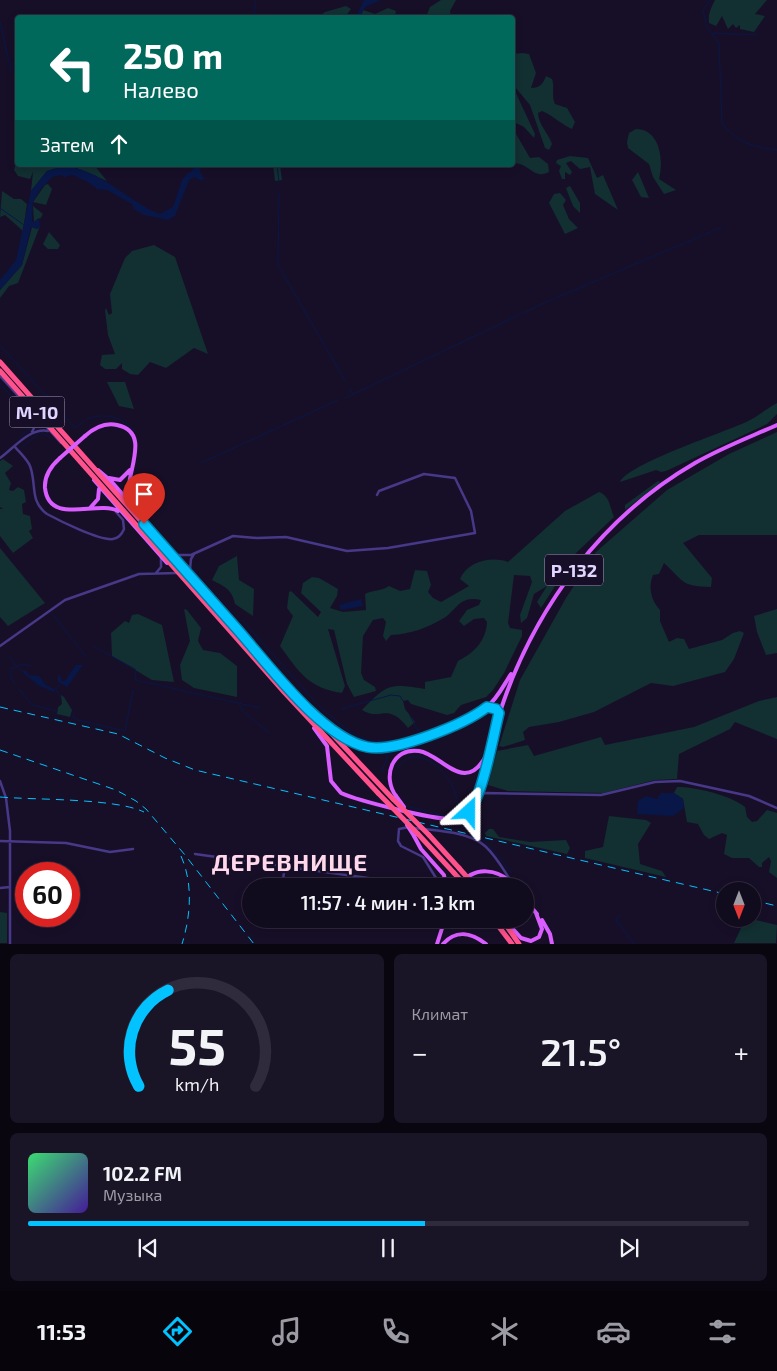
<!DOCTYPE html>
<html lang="ru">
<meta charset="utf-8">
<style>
body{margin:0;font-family:"Exo 2",sans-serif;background:#1a1427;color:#f1f3f6;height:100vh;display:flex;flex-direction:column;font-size:19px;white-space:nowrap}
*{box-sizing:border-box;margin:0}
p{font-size:16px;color:#9c9ba4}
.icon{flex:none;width:28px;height:28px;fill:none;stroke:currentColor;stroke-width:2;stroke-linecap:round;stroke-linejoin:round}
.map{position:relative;height:944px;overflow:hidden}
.sheet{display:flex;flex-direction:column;gap:10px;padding:10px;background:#090610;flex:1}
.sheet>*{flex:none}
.top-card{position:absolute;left:15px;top:15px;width:500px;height:152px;border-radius:5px;box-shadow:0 2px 8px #0003,0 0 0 1px #302b3c;background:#00695c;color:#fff;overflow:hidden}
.needle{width:32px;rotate:180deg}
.buttons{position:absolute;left:716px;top:882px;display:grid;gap:10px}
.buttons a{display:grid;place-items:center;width:45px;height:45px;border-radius:50%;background:#110b1e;box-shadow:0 2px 8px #0003,0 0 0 1px #302b3c;font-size:25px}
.speed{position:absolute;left:15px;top:862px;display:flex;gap:10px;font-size:25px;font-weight:700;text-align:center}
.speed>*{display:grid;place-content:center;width:65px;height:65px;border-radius:50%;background:#110b1e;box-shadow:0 2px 8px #0003,0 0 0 1px #302b3c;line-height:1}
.speed .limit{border:8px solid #d22;background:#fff;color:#111}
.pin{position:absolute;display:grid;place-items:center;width:42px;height:42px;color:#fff;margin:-51px -21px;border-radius:50% 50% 50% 0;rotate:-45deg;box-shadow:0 0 5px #0007}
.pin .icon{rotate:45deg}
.me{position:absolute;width:55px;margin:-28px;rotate:24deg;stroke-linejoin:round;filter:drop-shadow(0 0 4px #0008)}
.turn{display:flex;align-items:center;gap:18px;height:105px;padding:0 25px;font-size:22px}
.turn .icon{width:65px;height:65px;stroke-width:2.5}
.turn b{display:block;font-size:35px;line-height:42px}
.then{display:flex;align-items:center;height:48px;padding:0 25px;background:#0003;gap:10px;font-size:19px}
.big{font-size:38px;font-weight:600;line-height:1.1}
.sheet .card{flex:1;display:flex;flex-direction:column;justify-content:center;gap:8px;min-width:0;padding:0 18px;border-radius:8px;background:#1a1427}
.sheet .dial{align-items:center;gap:0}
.dial svg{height:130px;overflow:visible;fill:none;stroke:#302b3c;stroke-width:7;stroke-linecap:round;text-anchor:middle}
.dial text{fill:#f1f3f6;stroke:none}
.song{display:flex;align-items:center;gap:15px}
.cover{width:60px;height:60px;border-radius:8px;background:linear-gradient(135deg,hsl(140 70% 55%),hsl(260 70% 35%))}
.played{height:5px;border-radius:2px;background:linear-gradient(90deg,#02c2ff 55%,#302b3c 55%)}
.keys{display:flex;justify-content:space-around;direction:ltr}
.heat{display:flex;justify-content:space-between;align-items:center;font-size:28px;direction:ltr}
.sheet .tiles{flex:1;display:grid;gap:10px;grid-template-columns:1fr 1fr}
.card:last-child{grid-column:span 2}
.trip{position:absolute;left:242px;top:878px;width:292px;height:50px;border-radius:25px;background:#110b1e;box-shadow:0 2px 8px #0003,0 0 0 1px #302b3c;font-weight:600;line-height:50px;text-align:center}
.tab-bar{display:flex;height:80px;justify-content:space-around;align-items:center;background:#07040c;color:#9c9ba4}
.tab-bar .icon{width:35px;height:35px}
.tab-bar .selected{color:#02c2ff}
.tab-bar b{font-size:22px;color:#f1f3f6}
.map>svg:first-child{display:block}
.green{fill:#122f32}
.water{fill:#081747}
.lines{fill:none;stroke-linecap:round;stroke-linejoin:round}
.stream{stroke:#081747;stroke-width:1}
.street{stroke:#473888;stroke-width:2.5}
.primary{stroke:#d95dff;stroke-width:4}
.highway{stroke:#ff518c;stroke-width:5}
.rail{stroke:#02c2ff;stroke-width:1;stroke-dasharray:8 6;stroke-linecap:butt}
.primary-bridge{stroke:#d95dff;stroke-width:4}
.highway-bridge{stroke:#ff518c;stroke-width:5}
.route-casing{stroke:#017ea6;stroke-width:12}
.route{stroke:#02c2ff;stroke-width:9}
.labels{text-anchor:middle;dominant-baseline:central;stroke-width:4.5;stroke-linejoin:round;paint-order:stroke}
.shield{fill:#170f28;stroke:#a49abe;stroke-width:1}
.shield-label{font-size:18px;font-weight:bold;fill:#e0d6ff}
.district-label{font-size:24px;font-weight:bold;letter-spacing:1px;fill:#ffd8eb;stroke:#170f28}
</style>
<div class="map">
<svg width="777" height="944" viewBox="0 0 777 944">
<rect width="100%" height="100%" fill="#170f28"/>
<!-- green -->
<path class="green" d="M441,0H456L450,11L451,17H426L430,7Z
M715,0H767L755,14L765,16L754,32L740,29V25L736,28L733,24L728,29L722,16L716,26L709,23C708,13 711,8 715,0Z
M346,6L351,9L345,17H330L326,15L318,17L325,12Z
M388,8L396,11L395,15L385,14L382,17L360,18L363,10L375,14Z
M522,53L529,54L536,73L531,88C540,88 543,84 546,76L552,79C555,87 551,96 555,104L567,108L575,122L572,129C564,126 552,115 542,111L538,113C538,124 549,134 552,144L549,150L545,148L530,105L515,87L514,89L535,134L534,138L524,127L516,123L513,126V54Z
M512,127L530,158L539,157L548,164L549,172C533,180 530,163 513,163Z
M636,129C660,129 664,160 659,179L676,190L664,194L653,177L649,164L628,148L627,142L629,133Z
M570,156L588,158L597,178L603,175L618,210L595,194L590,167L580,169L571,161L566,163L572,172L570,175L565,172V179H562L559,171L561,166L556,163L557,160Z
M17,158L18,165H94L107,181L72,166L47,171L31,191L33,172L30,179L18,176L14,170Z
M273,165H280L282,180L275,181Z
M638,172L649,198L641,197L632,180Z
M48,184L52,189L46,205L33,202L45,185Z
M570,186L580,203V213L573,206L566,188Z
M2,191L14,199H21L27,204L23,231L5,215L0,217Z
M560,193L566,200L563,205L569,219L578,228L565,234L549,203L554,194Z
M33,206L43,214L40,219L39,218L34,222Z
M40,226L18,283L9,286L0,298V290L22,265L32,227L37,229Z
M49,232L60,245L58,249H48L43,244Z
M154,245L175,257L208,354L194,348L166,368L150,362L138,375L130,374L122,369V363L116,369H105L100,365L102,355L115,354L108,335L105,310L106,308L109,315L112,313L110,294L125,258L132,251Z
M107,382H125L134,409L119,406Z
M777,403V414L767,424L666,471L661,472L656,470L620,482C628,464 722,433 744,423C756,418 766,409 777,403Z
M777,432V535H699L683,543L712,578L711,587C680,586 685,582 664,563L659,574L653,575C648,588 651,600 660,610V621L669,642L677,638L684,639L689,649L722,640L733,633L740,631L744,633L734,659L725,672L673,686L651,683L594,712L559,722L529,727L523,732L525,740L503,747L499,746L520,680L566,598L596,552L667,490L729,454Z
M3,459L13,466L5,473L11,483L9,490L13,491L18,487L24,490L26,502L22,504L23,514L30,516L32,529L29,531L33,538L13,553L0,536V509H3L0,507V461Z
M658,481L660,482L657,485L625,510V505Z
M599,492C610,496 610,508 614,517L576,553L541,608L537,602L547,586L534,594L527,618L521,623L520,615L532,582L530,576L514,575L508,623L510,628L522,630V636L504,673L493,690L486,697L461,705L454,713L447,715L411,704L408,700L403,701L405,709L415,722L408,728C387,701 381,722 362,710C387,684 389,683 425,689V682L451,677L458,661C474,653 486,641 487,622L484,618L474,619L464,626L459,621L467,610L479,605L481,600C459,595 457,610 444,618C427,628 411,634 391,635L386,641L383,636L386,622L383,618L373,620L363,636L361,673L364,680L375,687L376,691L354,697L347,684L334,630L328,629L345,686L342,693C308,688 299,672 280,646L293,616L287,608L289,592L291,591L318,617L321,612L301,593L303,583L312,577L319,578L338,589L337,596L330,608L343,612L366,610L365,594C372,590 379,592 389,586L400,591L410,589L415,570L427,571L431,585L428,592L433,598L441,602L469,586L460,579C468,561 491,556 508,562L565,511Z
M0,548L45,603L8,626L0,617Z
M237,556L239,580L254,589L253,616L235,604C232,589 225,587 212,580L219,566Z
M184,609L187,610L201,628L198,641L203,650L220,653L237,666V697L194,688L182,680L180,665L190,641Z
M777,609V653L766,655L757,632L754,616Z
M138,614L162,625L174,682L152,680L112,656L111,633L125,621L129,623L132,615Z
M61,695L64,697L72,710L70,717L57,714L58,707L62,704Z
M777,697V739L735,722L730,729L679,754L677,779L655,780L604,793L508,791L488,785L497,751L528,745L534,756L601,737L605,745L694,727L759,701Z
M677,787C696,787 730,795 745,807L747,817L752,822L757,821L767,810L777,813V878L769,872L771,861L769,857L762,863V867H759L749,858H732L724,854L727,835L722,833L709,839L704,835L698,824L687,822L683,799L674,793Z
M609,816L646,820L651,823L638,844L640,864L662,871L666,877L585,858V851L603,847Z
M489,829H493L499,837L530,842L566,840L570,848L567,854L486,836L485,833Z
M0,912L7,913V943H0Z
M752,919L777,925L776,943H734L741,928Z"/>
<!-- water -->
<path class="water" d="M364,0H381L365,7L360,17H356Z
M195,165H200V172L204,178L201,181L195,177L189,180L175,216L168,220L144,215L134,209L132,204L107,190L97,189L88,182L73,175L64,177L62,175L52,177L39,191L33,202L32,221L34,222L39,218L40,226L38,229L31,227L22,265L0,290V280L16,260L31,191L47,171C87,153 125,202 160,214L173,207L182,180L188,173L191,172Z
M361,599L363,606L341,610L339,605Z
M76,665H83L67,687L58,682V676L60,675L62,681H65Z
M21,671H26L29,675L39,676L46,685L54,689V692L38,685Z
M661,793H674L683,799L684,808L673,816L637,814L638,801L646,796L657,799Z"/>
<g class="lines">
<!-- stream -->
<path class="stream" d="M710,0L703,10L707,27L719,43L722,123C737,143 754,147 777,150
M254,18L256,0
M0,22L11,71
M713,33L757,35
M277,165L279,182
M279,194L278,265L345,381
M0,208L24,225
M0,345L42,392L58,403L60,411L75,428L84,422
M0,383L16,402C25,404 25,411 29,418L33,420L32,426L19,438
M350,388L353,394
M345,398L544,303L722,227
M87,419C105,412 122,417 135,431
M22,447L41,432L51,438
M201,463L338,400
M52,613L86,657
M242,620L321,708L355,736L370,741L400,740L429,731L474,712L487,703
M93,646L135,669L136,680L260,708
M10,657L15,665
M17,666L21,671
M15,684L11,677V669L22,664L31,666
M19,689L32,705L57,711
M54,689H56L60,697
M56,689L60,684
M239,704L243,711L269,733
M341,709L391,695L400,696L403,701
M74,711L73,718L78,720L125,731L133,690
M410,716L419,732
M386,755L462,726L486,713
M398,768C413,741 445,768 453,788C457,796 458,805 461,814
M382,771L388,755
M376,798L382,800
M406,806C460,820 464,827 481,769
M401,823L406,824
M425,827L450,831
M469,836L485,841L512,873
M615,922L619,923L634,944
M616,922L617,918L621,915"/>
<!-- street -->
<path class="street" d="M0,376L61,443
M32,432L36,424L35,417
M15,447C20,453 27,459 30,466C37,484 29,501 47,514C60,521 100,541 113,539C119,538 122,534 124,529L123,520L116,512
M0,458C13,449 30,427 48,431
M176,555H191L233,536L257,538L286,537L347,551L388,548L475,533L471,511L455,478L424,474L379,491L377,495
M190,570L191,559L194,554
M156,573L161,567V557
M0,646L65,600L139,574L177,573
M0,781L6,798L10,831V944
M478,796L485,793L601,795L655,782L680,781L749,796L777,808
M409,827L399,829L398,841L401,846L423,857L441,886
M414,828C435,831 468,831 485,846C496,856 503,869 511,881
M0,841L66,843L110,852L133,849
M195,854L426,886
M282,886L285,866
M0,888L10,887
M431,919L444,923"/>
<!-- primary -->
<path class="primary" d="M85,436C94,428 104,422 117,425C155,433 121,479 130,501
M60,458C51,466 44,475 45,488C49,526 97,500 118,511
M98,470L111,481L210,595
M109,478L120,480L130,470
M94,480L167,563
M90,508L98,499L99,489
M487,707H494L499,713
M322,720C336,732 350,744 368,747C393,753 466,724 486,708C498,698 503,686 511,674
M314,728L327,746L331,781L341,793C359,801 431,819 451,819C457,819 464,817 468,813C481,801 495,727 502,706C536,606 603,516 695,463C721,448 750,437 777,425
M396,796C382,777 392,747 419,751C442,754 465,797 487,754
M414,836L421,849L444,875L446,886
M459,886C474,865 498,868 515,886
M526,901L537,914
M504,919L521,938L531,941L539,937L542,929L536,913
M542,920L550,934L552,944
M437,944L445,919
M443,944C456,929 472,933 486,944"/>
<!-- highway -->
<path class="highway" d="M0,362L289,688L393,799
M0,371L284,692L378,793
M418,834L454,873
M429,835L459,868
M493,919L512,944
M502,919L519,944"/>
<!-- rail -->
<path class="rail" d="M0,707L118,734L165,758L195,770L725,894
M0,750L116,790L136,801L146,809L185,855L254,944
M0,797C35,800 115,798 144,812
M181,856C193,883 191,915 182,944
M752,900L777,906"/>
<!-- primary-bridge -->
<path class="primary-bridge" d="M60,458L85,436
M396,796L404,807
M407,825L414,836"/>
<!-- highway-bridge -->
<path class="highway-bridge" d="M378,793L418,834
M393,799L429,835
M459,868L474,885
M454,873L466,886"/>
</g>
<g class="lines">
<!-- route casing -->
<g class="route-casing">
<path id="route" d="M144,524C175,559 206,594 237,629C268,664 321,737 367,747C395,753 465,724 487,707L496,709L499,713C493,737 483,794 469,812"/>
</g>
<!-- route -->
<use href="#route" class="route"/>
</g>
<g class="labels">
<!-- shield labels -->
<g class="shield">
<rect x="9.5" y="396.5" width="55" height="31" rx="4"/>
<rect x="545" y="554.5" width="58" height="31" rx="4"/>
</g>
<g class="shield-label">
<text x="37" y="412">М-10</text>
<text x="574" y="570">Р-132</text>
</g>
<!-- district labels -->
<g class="district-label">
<text x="290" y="861">ДЕРЕВНИЩЕ</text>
</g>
</g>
</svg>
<div class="buttons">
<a><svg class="needle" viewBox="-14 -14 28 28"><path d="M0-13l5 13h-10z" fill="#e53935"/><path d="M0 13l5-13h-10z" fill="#9c9ba4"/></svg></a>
</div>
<div class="speed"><div class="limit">60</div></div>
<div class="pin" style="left:144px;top:524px;background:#d93025"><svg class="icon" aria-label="arrive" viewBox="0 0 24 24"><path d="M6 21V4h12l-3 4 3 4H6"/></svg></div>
<svg class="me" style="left:469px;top:812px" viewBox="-20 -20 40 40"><path d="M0-17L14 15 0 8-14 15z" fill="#02c2ff" stroke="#fff" stroke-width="4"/></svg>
<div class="trip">11:57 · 4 мин · 1.3 km</div>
<div class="top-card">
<div class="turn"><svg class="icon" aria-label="left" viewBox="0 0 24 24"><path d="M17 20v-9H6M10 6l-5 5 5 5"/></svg><div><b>250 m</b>Налево</div></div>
<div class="then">Затем<svg class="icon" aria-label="ahead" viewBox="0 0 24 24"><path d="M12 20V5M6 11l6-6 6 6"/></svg></div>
</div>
</div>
<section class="sheet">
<div class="tiles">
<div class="card dial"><svg viewBox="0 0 100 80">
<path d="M14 69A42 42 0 1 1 86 69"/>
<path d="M14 69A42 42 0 0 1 32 10" stroke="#02c2ff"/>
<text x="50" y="56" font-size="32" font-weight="700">55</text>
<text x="50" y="72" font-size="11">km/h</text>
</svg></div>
<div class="card"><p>Климат</p>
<div class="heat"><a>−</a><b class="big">21.5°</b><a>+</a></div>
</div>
<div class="card">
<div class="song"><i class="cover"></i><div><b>102.2 FM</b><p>Музыка</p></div></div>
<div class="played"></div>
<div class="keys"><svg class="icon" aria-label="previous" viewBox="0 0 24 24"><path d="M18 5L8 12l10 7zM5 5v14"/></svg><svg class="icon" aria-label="pause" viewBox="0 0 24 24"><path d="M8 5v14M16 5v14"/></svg><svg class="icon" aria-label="next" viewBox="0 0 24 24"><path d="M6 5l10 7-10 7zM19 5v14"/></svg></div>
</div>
</div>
</section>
<nav class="tab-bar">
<b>11:53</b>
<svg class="icon selected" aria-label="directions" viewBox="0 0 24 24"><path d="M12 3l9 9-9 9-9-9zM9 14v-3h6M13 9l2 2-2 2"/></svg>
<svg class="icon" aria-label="music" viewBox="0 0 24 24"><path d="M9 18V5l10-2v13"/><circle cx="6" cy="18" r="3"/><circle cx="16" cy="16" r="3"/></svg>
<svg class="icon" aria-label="phone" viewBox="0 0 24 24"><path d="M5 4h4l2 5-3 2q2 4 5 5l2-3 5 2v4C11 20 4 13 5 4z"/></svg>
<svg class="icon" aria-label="climate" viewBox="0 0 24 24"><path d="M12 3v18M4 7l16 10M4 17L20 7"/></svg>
<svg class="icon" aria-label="car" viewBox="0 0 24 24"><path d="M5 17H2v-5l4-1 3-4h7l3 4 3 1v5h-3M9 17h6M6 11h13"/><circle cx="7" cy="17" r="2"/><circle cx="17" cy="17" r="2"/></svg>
<svg class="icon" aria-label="filters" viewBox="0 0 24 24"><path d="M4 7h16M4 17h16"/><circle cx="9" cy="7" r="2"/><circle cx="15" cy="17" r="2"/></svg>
</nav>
